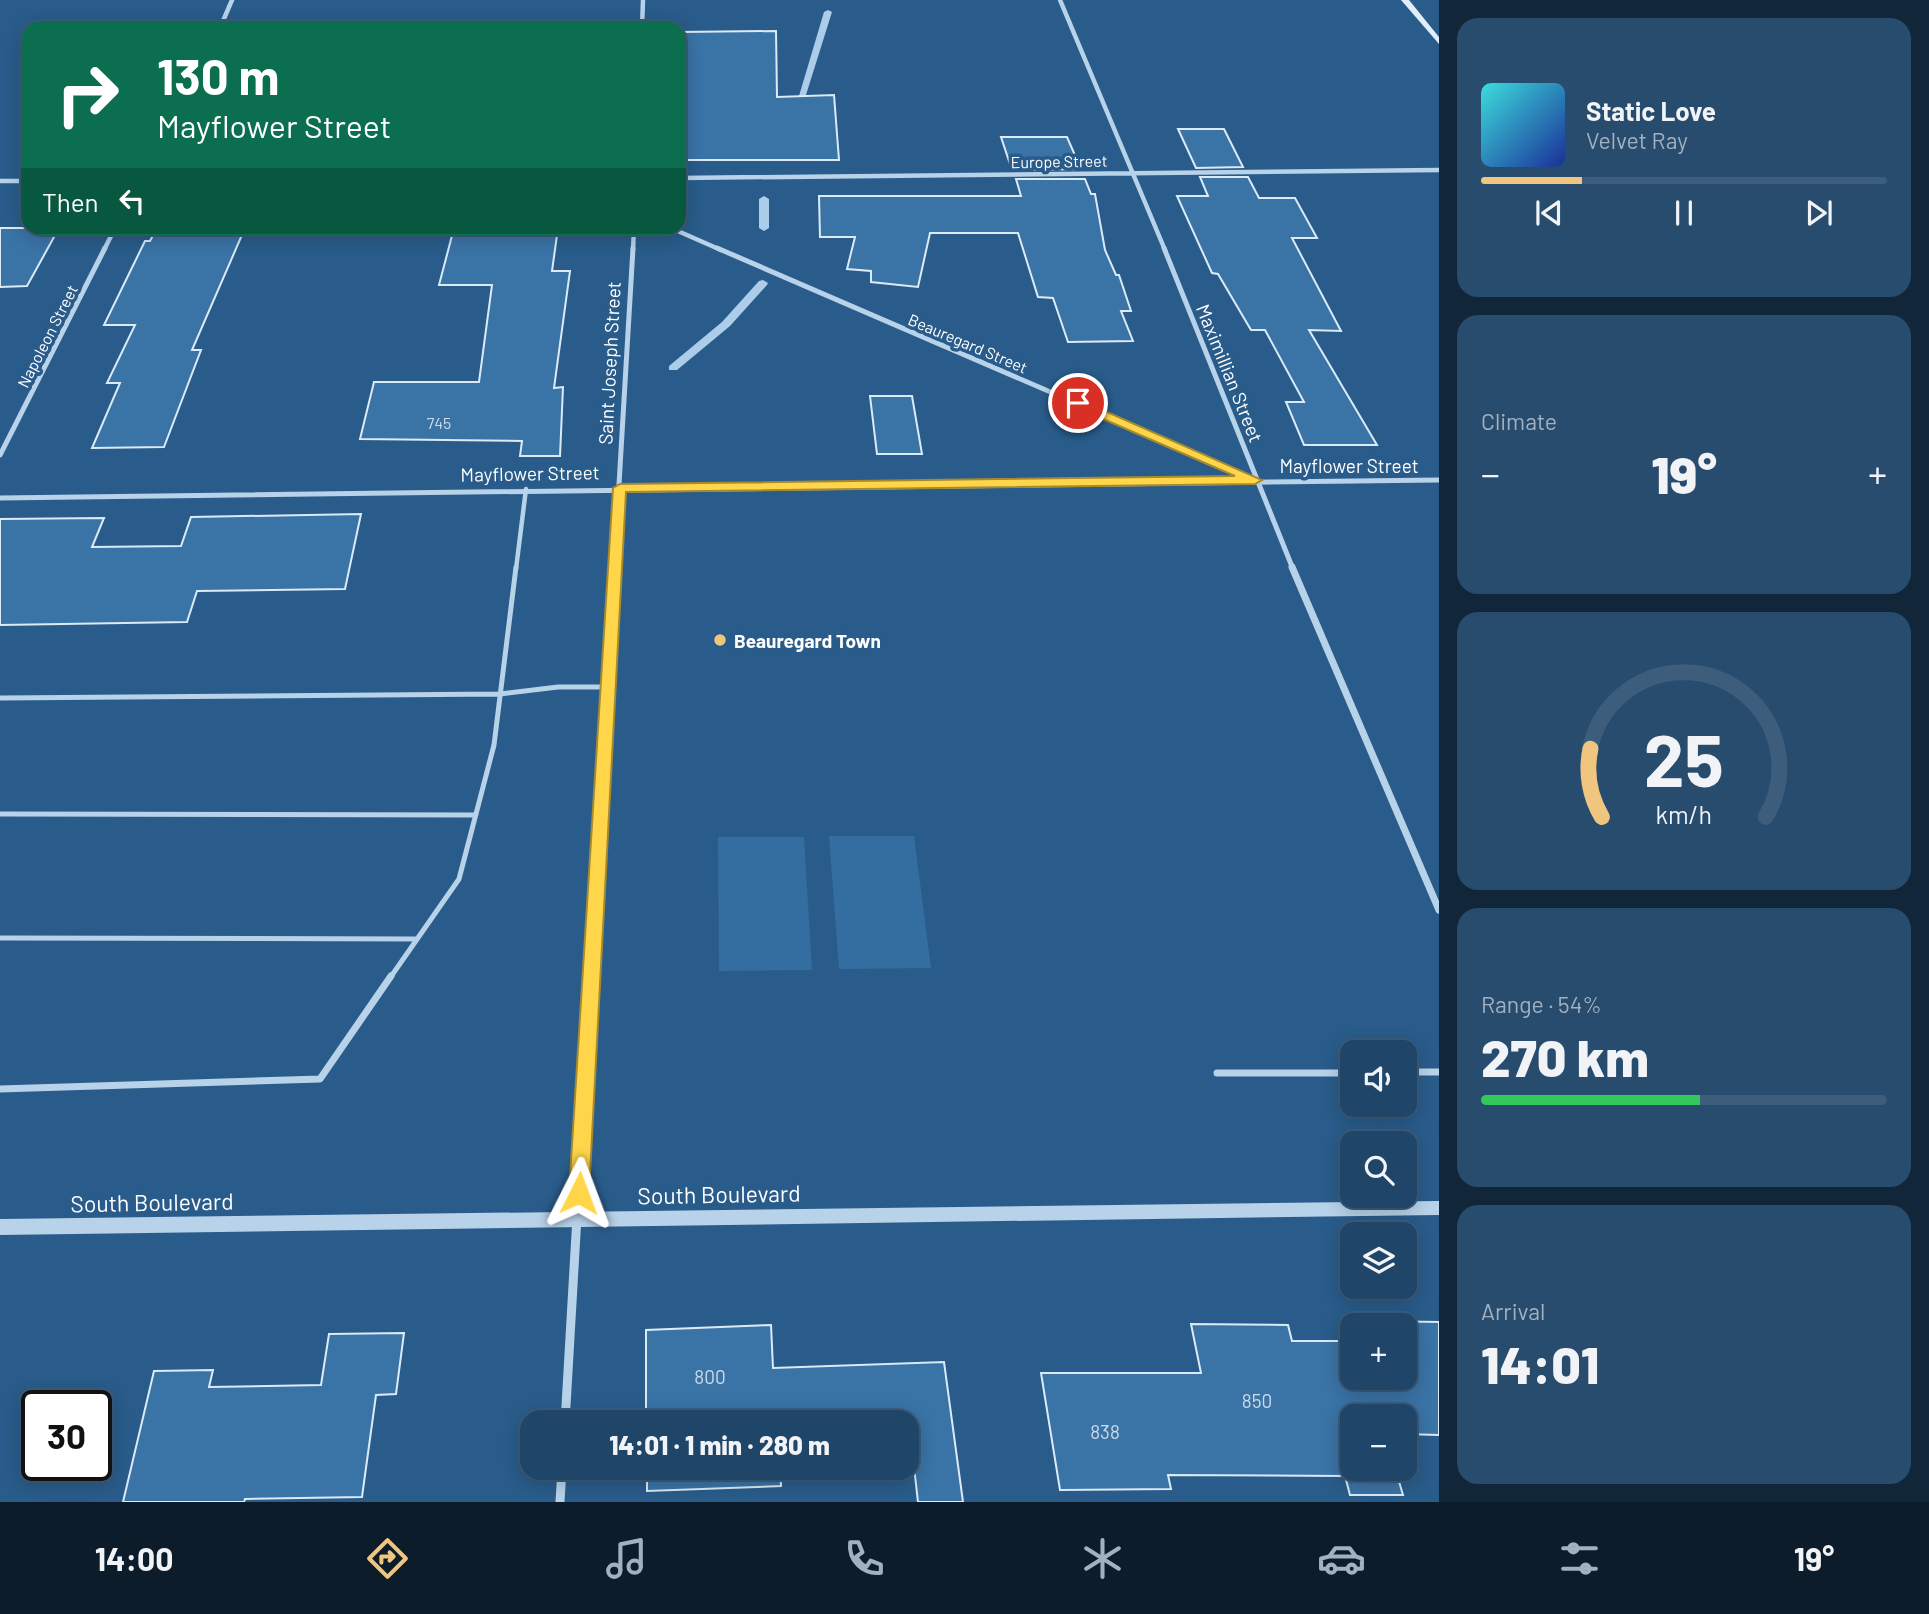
<!DOCTYPE html>
<meta charset="utf-8">
<style>
body{margin:0;font-family:Barlow,sans-serif;background:#274c6e;color:#f1f3f6;height:100vh;display:flex;flex-direction:column;font-size:26px;white-space:nowrap}
*{box-sizing:border-box;margin:0}
p{font-size:23px;color:#a1b1c0}
.icon{flex:none;width:38px;height:38px;fill:none;stroke:currentColor;stroke-width:2;stroke-linecap:round;stroke-linejoin:round}
.map{position:relative;flex:1;overflow:hidden}
.side{display:flex;flex-direction:column;gap:18px;padding:18px;background:#112639;width:490px}
.side>*{flex:none}
.top-card{position:absolute;left:21px;top:21px;width:665px;height:214px;border-radius:21px;box-shadow:0 4px 18px #0003,0 0 0 2px #3c5d7c;background:#0b6e4f;color:#fff;overflow:hidden}
.fabs{position:absolute;left:1340px;top:1040px;display:grid;gap:14px}
.fabs a{display:grid;place-items:center;width:77px;height:77px;border-radius:14px;background:#1f4568;box-shadow:0 4px 18px #0003,0 0 0 2px #3c5d7c;font-size:35px}
.speed{position:absolute;left:21px;top:1390px;display:flex;gap:14px;font-size:35px;font-weight:700;text-align:center}
.speed>*{display:grid;place-content:center;width:91px;height:91px;border-radius:50%;background:#1f4568;box-shadow:0 4px 18px #0003,0 0 0 2px #3c5d7c;line-height:1}
.speed .limit{border:4px solid #111;border-radius:10px;background:#fff;color:#111}
.pin{position:absolute;display:grid;place-items:center;width:60px;height:60px;color:#fff;margin:-30px;border:4px solid #fff;border-radius:50%;box-shadow:0 2px 7px #0007}
.me{position:absolute;width:77px;margin:-38px;rotate:3deg;stroke-linejoin:round;filter:drop-shadow(0 0 5px #0008)}
.turn{display:flex;align-items:center;gap:24px;height:147px;padding:0 21px;font-size:32px}
.turn .icon{width:91px;height:91px;stroke-width:2.5}
.turn b{display:block;font-size:49px;line-height:60px}
.then{display:flex;align-items:center;height:66px;padding:0 21px;background:#0003;gap:14px;font-size:26px}
.big{font-size:52px;font-weight:800;line-height:1.1}
.side .card{flex:1;display:flex;flex-direction:column;justify-content:center;gap:10px;min-width:0;padding:0 24px;border-radius:21px;background:#274c6e}
.side .dial{align-items:center;gap:0}
.dial svg{height:182px;overflow:visible;fill:none;stroke:#3c5d7c;stroke-width:7;stroke-linecap:round;text-anchor:middle}
.dial text{fill:#f1f3f6;stroke:none}
.song{display:flex;align-items:center;gap:21px}
.cover{width:84px;height:84px;border-radius:10px;background:linear-gradient(135deg,hsl(180 70% 55%),hsl(230 70% 35%))}
.played{height:7px;border-radius:4px;background:linear-gradient(90deg,#f0c57e 25%,#3c5d7c 25%)}
.keys{display:flex;justify-content:space-around;direction:ltr}
.heat{display:flex;justify-content:space-between;align-items:center;font-size:38px;direction:ltr}
.charge{height:10px;border-radius:5px;background:linear-gradient(90deg,#34c759 54%,#3c5d7c 0)}
.trip{position:absolute;left:520px;top:1410px;width:399px;height:70px;border-radius:21px;background:#1f4568;box-shadow:0 4px 18px #0003,0 0 0 2px #3c5d7c;font-weight:800;line-height:70px;text-align:center}
.tabs{display:flex;height:112px;justify-content:space-around;align-items:center;background:#0c1c2a;color:#a1b1c0}
.tabs .icon{width:49px;height:49px}
.tabs .current{color:#f0c57e}
.tabs b{font-size:32px;color:#f1f3f6}
main{display:flex;flex:1;min-height:0}
.map>svg:first-child{display:block}
.green{fill:#346ea1}
.lines{fill:none;stroke-linecap:round;stroke-linejoin:round}
.stream{fill:#accde9;fill-rule:evenodd}
.building{fill:#3a73a6;stroke:#dbeaf7;stroke-width:2}
.service-far2{stroke:#b7d2e9;stroke-width:4.5}
.service-far1{stroke:#b7d2e9;stroke-width:5}
.service{stroke:#b7d2e9;stroke-width:7}
.minor-far3{stroke:#b7d2e9;stroke-width:4.5}
.minor-far2{stroke:#b7d2e9;stroke-width:5}
.minor-far1{stroke:#b7d2e9;stroke-width:7}
.minor{stroke:#b7d2e9;stroke-width:9}
.tertiary{fill:#b7d2e9;fill-rule:evenodd}
.secondary{fill:#e1edf8;fill-rule:evenodd}
.route{fill:#ffd54a;stroke:#a68a30;stroke-width:2}
.poi-dot{fill:#f0c57e;stroke:#295c8a;stroke-width:2.5}
.labels{text-anchor:middle;dominant-baseline:central;stroke-width:7;stroke-linejoin:round;paint-order:stroke}
.far-street-label{font-size:16px;fill:#fff;stroke:#295c8a}
.number-label{font-size:16px;fill:#cedce9}
.street-label{font-size:19px;fill:#fff;stroke:#295c8a}
.poi-label{font-size:19px;font-weight:bold;fill:#fff;stroke:#295c8a;text-anchor:start}
.near-number-label{font-size:19px;fill:#cedce9}
.near-street-label{font-size:23px;fill:#fff;stroke:#295c8a}
</style>
<main>
<div class="map">
<svg width="1439" height="1502" viewBox="0 0 1439 1502">
<rect width="100%" height="100%" fill="#295c8a"/>
<!-- green -->
<path class="green" d="M829,836H914L931,968L839,969Z
M718,837H804L812,970L719,971Z"/>
<g class="lines">
<!-- stream -->
<path class="stream" d="M828,10L832,12L800,114L793,116L824,12Z
M764,196L769,199V228L764,231L759,228V199Z
M763,280L768,283L767,285L730,326L677,370H669V366L722,322L759,281Z"/>
</g>
<!-- building -->
<path class="building" d="M776,31L777,97L834,95L839,160H679V32Z
M1178,129H1224L1243,167L1196,168Z
M1001,137H1067L1081,169L1012,170Z
M1200,177H1248L1259,198H1295L1317,238H1292L1341,331L1309,330L1377,445H1304L1286,402H1304L1265,330H1251L1218,274L1212,273L1177,196H1208Z
M1016,179H1085L1091,194H1095L1105,250L1116,275H1119L1131,311H1121L1133,341L1068,342L1053,298L1038,297L1018,233H930L918,287L871,282V271L847,269L855,237H820L819,196H1021Z
M0,228H59L27,286L0,287Z
M157,228H245L192,350H201L164,447L92,448L120,383H107L135,325H104L145,241H150Z
M454,228H558L552,271H570L554,388L563,387L560,456H520L522,441L360,439L374,382H479L492,285H439Z
M870,396H912L922,454H877Z
M361,514L345,589L197,591L187,622L0,625V519L104,518L92,547L181,546L191,517Z
M1378,1321L1439,1322V1435L1405,1434V1416H1353V1468H1395L1403,1495H1350L1345,1476L1168,1475L1171,1489L1060,1490L1041,1373H1201L1191,1324L1288,1325L1292,1341H1353V1377H1405V1325H1379Z
M771,1325L773,1368L944,1362L963,1502H918L913,1458H906V1423H646V1330Z
M404,1333L396,1394L376,1395L362,1497L245,1499L244,1502H123L154,1371L213,1370L209,1387L321,1385L329,1334Z
M647,1468H780L781,1486L647,1491Z"/>
<g class="lines">
<!-- service-far2 -->
<path class="service-far2" d="M516,569L526,489"/>
<!-- service-far1 -->
<path class="service-far1" d="M0,698L500,694L558,687H608
M0,814L476,815
M0,938L417,939
M390,978L459,879L494,745L516,567"/>
<!-- service -->
<path class="service" d="M1405,1072H1439
M1217,1073H1353
M0,1089L320,1079L391,976"/>
<!-- minor-far3 -->
<path class="minor-far3" d="M1060,0L1165,250
M220,28L232,0
M642,28L643,0
M679,178L1439,170
M0,181H28
M671,228L721,250
M104,250L115,228
M633,250L634,228"/>
<!-- minor-far2 -->
<path class="minor-far2" d="M717,248L1252,479
M1164,248L1293,569
M0,455L105,248
M0,498L1439,480
M614,569L633,248"/>
<!-- minor-far1 -->
<path class="minor-far1" d="M1292,567L1439,910
M591,978L614,567"/>
<!-- minor -->
<path class="minor" d="M565,1423L591,976
M560,1502L562,1468"/>
<!-- tertiary -->
<path class="tertiary" d="M1439,1201V1215L0,1235V1219Z"/>
<!-- secondary -->
<path class="secondary" d="M1401,0H1409L1439,37V44Z"/>
</g>
<!-- route -->
<path class="route" d="M1073,401H1082L1262,480L1255,484L626,492L589,1193L586,1200L579,1203L572,1200L569,1193L613,488L620,484L1235,476L1073,406Z"/>
<!-- markers -->
<circle class="poi-dot" cx="720" cy="640" r="7"/>
<g class="labels">
<!-- far-street labels -->
<g class="far-street-label">
<text transform="translate(1059 161) rotate(-1)">Europe Street</text>
<text transform="translate(47 336) rotate(-63)">Napoleon Street</text>
<text transform="translate(968 343) rotate(23)">Beauregard Street</text>
</g>
<!-- number labels -->
<g class="number-label">
<text x="439" y="422">745</text>
</g>
<!-- street labels -->
<g class="street-label">
<text transform="translate(609 363) rotate(-87)">Saint Joseph Street</text>
<text transform="translate(1230 373) rotate(68)">Maximillian Street</text>
<text x="1349" y="465">Mayflower Street</text>
<text transform="translate(530 473) rotate(-1)">Mayflower Street</text>
</g>
<!-- poi labels -->
<g class="poi-label">
<text x="734" y="640">Beauregard Town</text>
</g>
<!-- near-number labels -->
<g class="near-number-label">
<text x="710" y="1376">800</text>
<text x="1257" y="1400">850</text>
<text x="1105" y="1431">838</text>
</g>
<!-- near-street labels -->
<g class="near-street-label">
<text transform="translate(719 1194) rotate(-1)">South Boulevard</text>
<text transform="translate(152 1202) rotate(-1)">South Boulevard</text>
</g>
</g>
</svg>
<div class="fabs">
<a><svg class="icon" aria-label="sound" viewBox="0 0 24 24"><path d="M4 9h4l5-4v14l-5-4H4zM17 9q2 3 0 6"/></svg></a>
<a><svg class="icon" aria-label="search" viewBox="0 0 24 24"><circle cx="10" cy="10" r="6"/><path d="M15 15l6 6"/></svg></a>
<a><svg class="icon" aria-label="layers" viewBox="0 0 24 24"><path d="M12 4l9 5-9 5-9-5zM3 14l9 5 9-5"/></svg></a>
<a>+</a>
<a>−</a>
</div>
<div class="speed"><div class="limit">30</div></div>
<div class="pin" style="left:1078px;top:403px;background:#d93025"><svg class="icon" aria-label="arrive" viewBox="0 0 24 24"><path d="M6 21V4h12l-3 4 3 4H6"/></svg></div>
<svg class="me" style="left:579px;top:1193px" viewBox="-20 -20 40 40"><path d="M0-17L14 15 0 8-14 15z" fill="#ffd54a" stroke="#fff" stroke-width="4"/></svg>
<div class="trip">14:01 · 1 min · 280 m</div>
<div class="top-card">
<div class="turn"><svg class="icon" aria-label="right" viewBox="0 0 24 24"><path d="M7 20v-9h11M14 6l5 5-5 5"/></svg><div><b>130 m</b>Mayflower Street</div></div>
<div class="then">Then<svg class="icon" aria-label="left" viewBox="0 0 24 24"><path d="M17 20v-9H6M10 6l-5 5 5 5"/></svg></div>
</div>
</div>
<section class="side">
<div class="card">
<div class="song"><i class="cover"></i><div><b>Static Love</b><p>Velvet Ray</p></div></div>
<div class="played"></div>
<div class="keys"><svg class="icon" aria-label="previous" viewBox="0 0 24 24"><path d="M18 5L8 12l10 7zM5 5v14"/></svg><svg class="icon" aria-label="pause" viewBox="0 0 24 24"><path d="M8 5v14M16 5v14"/></svg><svg class="icon" aria-label="next" viewBox="0 0 24 24"><path d="M6 5l10 7-10 7zM19 5v14"/></svg></div>
</div>
<div class="card"><p>Climate</p>
<div class="heat"><a>−</a><b class="big">19°</b><a>+</a></div>
</div>
<div class="card dial"><svg viewBox="0 0 100 80">
<path d="M14 69A42 42 0 1 1 86 69"/>
<path d="M14 69A42 42 0 0 1 9 39" stroke="#f0c57e"/>
<text x="50" y="56" font-size="32" font-weight="700">25</text>
<text x="50" y="72" font-size="11">km/h</text>
</svg></div>
<div class="card"><p>Range · 54%</p><b class="big">270 km</b><div class="charge"></div></div>
<div class="card"><p>Arrival</p><b class="big">14:01</b></div>
</section>
</main>
<nav class="tabs">
<b>14:00</b>
<svg class="icon current" aria-label="directions" viewBox="0 0 24 24"><path d="M12 3l9 9-9 9-9-9zM9 14v-3h6M13 9l2 2-2 2"/></svg>
<svg class="icon" aria-label="music" viewBox="0 0 24 24"><path d="M9 18V5l10-2v13"/><circle cx="6" cy="18" r="3"/><circle cx="16" cy="16" r="3"/></svg>
<svg class="icon" aria-label="phone" viewBox="0 0 24 24"><path d="M5 4h4l2 5-3 2q2 4 5 5l2-3 5 2v4C11 20 4 13 5 4z"/></svg>
<svg class="icon" aria-label="climate" viewBox="0 0 24 24"><path d="M12 3v18M4 7l16 10M4 17L20 7"/></svg>
<svg class="icon" aria-label="car" viewBox="0 0 24 24"><path d="M5 17H2v-5l4-1 3-4h7l3 4 3 1v5h-3M9 17h6M6 11h13"/><circle cx="7" cy="17" r="2"/><circle cx="17" cy="17" r="2"/></svg>
<svg class="icon" aria-label="filters" viewBox="0 0 24 24"><path d="M4 7h16M4 17h16"/><circle cx="9" cy="7" r="2"/><circle cx="15" cy="17" r="2"/></svg>
<b>19°</b>
</nav>
